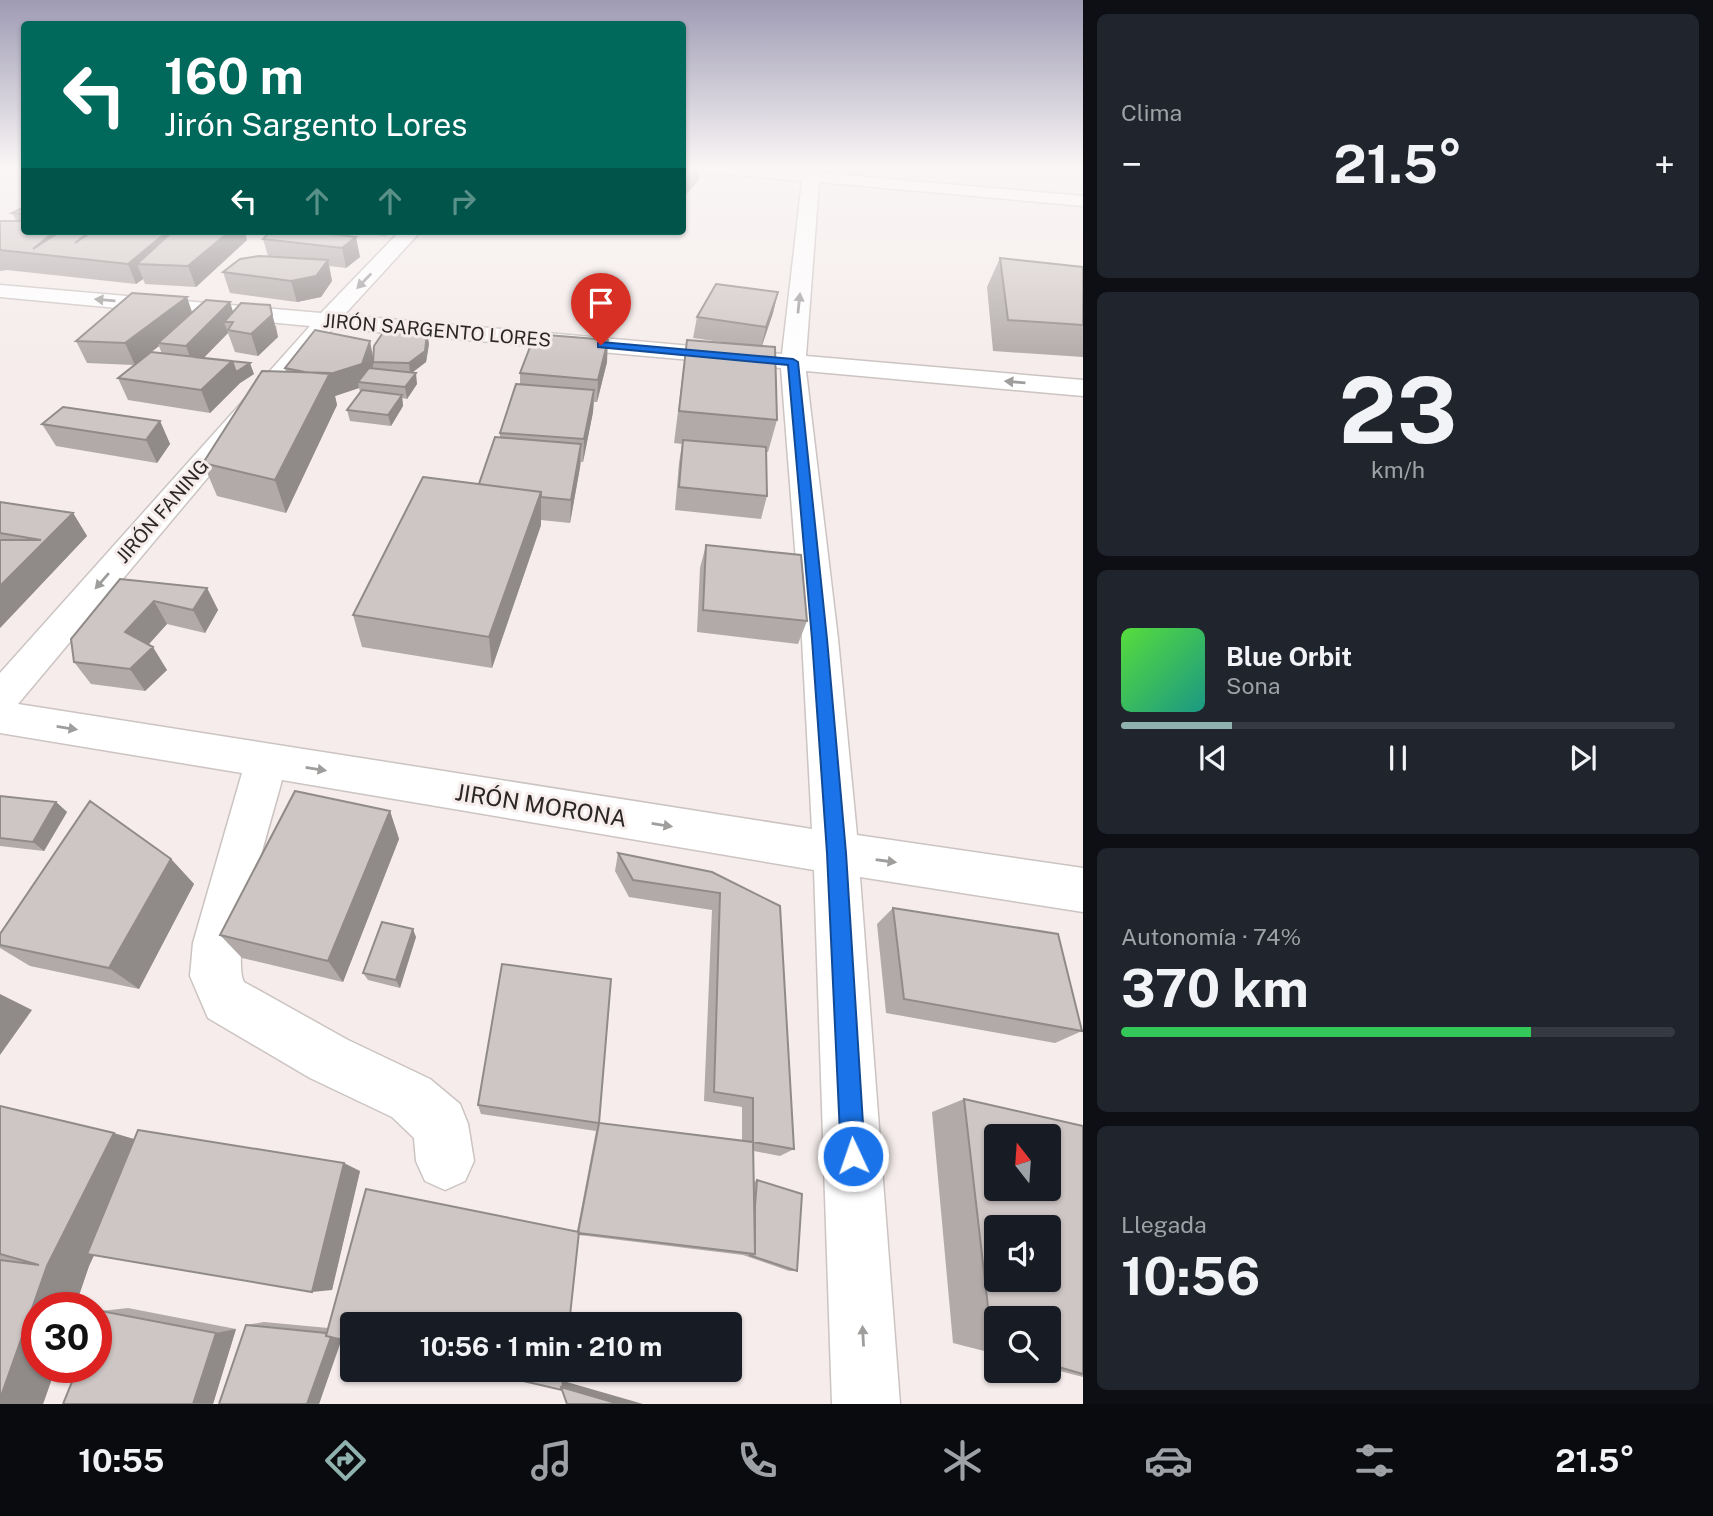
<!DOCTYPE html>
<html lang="es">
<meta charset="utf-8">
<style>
body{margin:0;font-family:"Public Sans",sans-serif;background:#20242c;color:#f1f3f6;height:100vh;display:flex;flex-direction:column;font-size:26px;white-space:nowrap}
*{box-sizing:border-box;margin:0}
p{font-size:23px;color:#9ea1a6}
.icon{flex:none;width:38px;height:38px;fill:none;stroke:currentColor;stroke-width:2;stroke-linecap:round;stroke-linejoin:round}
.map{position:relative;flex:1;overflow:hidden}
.details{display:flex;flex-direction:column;gap:14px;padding:14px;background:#0d0f14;width:630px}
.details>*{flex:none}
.top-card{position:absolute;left:21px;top:21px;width:665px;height:214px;border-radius:7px;box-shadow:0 2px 5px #0004;background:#00695c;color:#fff;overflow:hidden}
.needle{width:46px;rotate:343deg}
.buttons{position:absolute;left:984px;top:1124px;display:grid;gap:14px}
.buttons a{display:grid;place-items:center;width:77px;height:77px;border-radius:7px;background:#171b24;box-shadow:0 2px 5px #0004;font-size:35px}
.speed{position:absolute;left:21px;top:1292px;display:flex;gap:14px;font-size:35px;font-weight:700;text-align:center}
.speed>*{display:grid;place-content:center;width:91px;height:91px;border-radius:50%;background:#171b24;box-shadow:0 2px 5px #0004;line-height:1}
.speed .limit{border:10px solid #d22;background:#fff;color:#111}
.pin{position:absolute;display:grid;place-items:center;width:60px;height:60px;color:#fff;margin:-72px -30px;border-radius:50% 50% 50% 0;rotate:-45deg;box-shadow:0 0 7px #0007}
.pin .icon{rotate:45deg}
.me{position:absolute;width:77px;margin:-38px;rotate:357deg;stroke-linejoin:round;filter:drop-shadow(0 0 5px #0008)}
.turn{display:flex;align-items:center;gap:24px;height:147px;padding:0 28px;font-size:32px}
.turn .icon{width:91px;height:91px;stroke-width:2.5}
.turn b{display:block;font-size:49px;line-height:60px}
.lanes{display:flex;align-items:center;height:66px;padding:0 28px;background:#0003;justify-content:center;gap:35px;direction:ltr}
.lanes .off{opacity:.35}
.big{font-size:52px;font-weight:700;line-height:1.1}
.details .card{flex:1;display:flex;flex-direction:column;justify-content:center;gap:10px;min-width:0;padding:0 24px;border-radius:10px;background:#20242c}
.details .dial{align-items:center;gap:0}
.dial b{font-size:91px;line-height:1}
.song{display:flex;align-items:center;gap:21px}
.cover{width:84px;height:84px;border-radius:10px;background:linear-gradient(135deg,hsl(110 70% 55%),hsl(170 70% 35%))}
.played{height:7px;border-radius:4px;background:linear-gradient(90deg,#90b2af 20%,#363941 20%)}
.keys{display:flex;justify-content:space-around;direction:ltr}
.heat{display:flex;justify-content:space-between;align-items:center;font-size:38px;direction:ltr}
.charge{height:10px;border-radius:5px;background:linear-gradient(90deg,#34c759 74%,#363941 0)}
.trip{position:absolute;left:340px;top:1312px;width:402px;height:70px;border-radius:7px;background:#171b24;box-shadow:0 2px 5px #0004;font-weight:700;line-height:70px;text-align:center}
.tabs{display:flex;height:112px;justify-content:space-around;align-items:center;background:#090b0e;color:#9ea1a6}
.tabs .icon{width:49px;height:49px}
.tabs .current{color:#90b2af}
.tabs b{font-size:32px;color:#f1f3f6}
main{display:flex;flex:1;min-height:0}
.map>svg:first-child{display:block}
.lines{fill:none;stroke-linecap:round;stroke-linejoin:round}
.street-casing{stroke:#cbc4c2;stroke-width:3}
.street{fill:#fff;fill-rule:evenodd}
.wall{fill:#b1aaa9;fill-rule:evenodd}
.shaded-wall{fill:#908b89}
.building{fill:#cec6c4;stroke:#908b89;stroke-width:2;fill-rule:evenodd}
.oneway{fill:#9f9e9d}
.route{fill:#1a73e8;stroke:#114b97;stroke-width:2}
.labels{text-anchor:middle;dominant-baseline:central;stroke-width:6;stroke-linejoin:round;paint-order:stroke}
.far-street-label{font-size:19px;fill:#2a2726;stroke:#f5eceb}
.street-label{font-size:23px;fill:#2a2726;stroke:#f5eceb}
</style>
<main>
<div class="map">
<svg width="1083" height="1404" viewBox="0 0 1083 1404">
<rect width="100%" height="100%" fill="#f5eceb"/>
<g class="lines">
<!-- street casing -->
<g class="street-casing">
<path id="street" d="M695,167H759L807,171L810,167H826L822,173L1083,196V206L819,182L806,356L1083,380V396L806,371L838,639L857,835L1083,868V912L860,877L900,1404H832L814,870L282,780C272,819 229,952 244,982L348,1040L430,1079L460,1104L468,1124L474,1161L465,1181L445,1190L425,1181L416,1161L414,1138L392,1117L310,1078L208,1018L190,976L193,943L242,773L0,733V673L310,326L0,297V285L321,313L400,231H421L344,315L782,354L802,181L703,172ZM333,328L781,368L802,639L812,829L18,704Z"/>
</g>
<!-- street -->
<use href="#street" class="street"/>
</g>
<!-- wall -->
<path class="wall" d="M24,207V231L247,240L196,287L145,284L143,279L136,284L7,270L0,271V221H16L12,213Z
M340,231H391L386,236Z
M324,233L360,257L346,268L329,266L332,281L321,297L297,302L230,293L223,272L268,256L263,239Z
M1000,258L1083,267V357L993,351L987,287Z
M778,292L773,313L762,346L777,420L768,452H766L767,496L761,519L675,510L679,463L682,444L674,443L687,340L729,343L693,338L697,317Z
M192,312H233L276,326L278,337L258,356L235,352L228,333L203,358L254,374L240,383L210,413L128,400L118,378L134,365L87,363L76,341ZM159,346L162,354L151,352Z
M427,333L429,344L426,362L412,373L417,384L407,399L402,398L403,406L391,426L350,421L347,410L360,392L359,388L335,396L337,405L286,513L217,496L203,463L286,372L285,368L373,360Z
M607,362L597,402H594L593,412L583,462H581L570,523L541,520V525L492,668L362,647L353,615L479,484L500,438V433L520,384V373Z
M160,421L170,444L157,463L56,446L42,424Z
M0,502L73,513L87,536L0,628Z
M706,545L807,621L798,644L697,632L700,568Z
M120,579L207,588L218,610L205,633L167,624L148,645L167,670L145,691L91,684L74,662Z
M0,796L56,802L67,812L44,851L0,846Z
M390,811L399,839L343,982L242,958L220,935Z
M618,853L780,906L794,1149L780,1156L754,1151V1182L757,1180L797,1271H789L743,1255L579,1235L341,1339L319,1404H219L246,1325L264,1322L328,1328L577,1231L596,1131L481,1114L478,1105L599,1123L742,1140V1107L704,1101L712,910L629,897L615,871Z
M171,859L194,884L139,989L30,966L0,948V934Z
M893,908L1082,1031L1055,1043L886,1013L877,924Z
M416,937L400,988L368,980L363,973Z
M964,1099L1083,1126V1377L1048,1368V1318H996V1354L953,1343L932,1112Z
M0,1106L134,1139L360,1171L332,1290L94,1255L89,1266L75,1307H37V1367H56L43,1404H0Z
M128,1308L236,1329L213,1404H63L101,1311Z"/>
<!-- shaded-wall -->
<path class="shaded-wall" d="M697,167H700L698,181L682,199V184Z
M52,231H75L33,249Z
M168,231H196L137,264L143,279L136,284L128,264Z
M225,231H245L247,240L196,287L188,266Z
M356,237L360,257L346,268L342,248Z
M328,260L332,281L321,297L297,302L291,281Z
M778,292L773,313L761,348L766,327Z
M187,297L194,318L158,343L159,346L135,365L125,343Z
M230,302L237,324L224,322L228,333L194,368L186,346Z
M270,305L278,337L258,356L251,334Z
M427,333L429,344L426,362L410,374L409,363Z
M608,340L607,362L597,402L598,380Z
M370,341L374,362L368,383L358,382L359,388L335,396L337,405L286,513L275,480L320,376Z
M232,361L250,363L254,374L240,383L210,413L201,390Z
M416,373L417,384L407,399L405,387Z
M594,390L593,412L583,462L584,439Z
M402,395L403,406L391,426L388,415Z
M160,421L170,444L157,463L146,440Z
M581,444L580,467L570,523L571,500Z
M541,492V525L492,668L489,637Z
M73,513L87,536L0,628V586Z
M207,588L218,610L205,633L193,610Z
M154,601L167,624L140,654L125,632Z
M153,647L167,670L145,691L130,669Z
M56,802L67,812L44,851L33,842Z
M390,811L399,839L343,982L328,961Z
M171,859L194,884L139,989L109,968Z
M413,929L416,937L400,988L396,980Z
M0,994L32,1010L0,1055Z
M114,1133L147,1143L89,1266L75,1307H37V1367H56L43,1404H0V1399L47,1266Z
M344,1163L360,1171L332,1290L312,1292Z
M236,1329L213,1404H193L216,1333Z
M345,1330L319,1404H307L332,1334Z
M560,1380L643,1404H619L561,1387Z"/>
<!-- building -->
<path class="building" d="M682,167H697L682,184Z
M24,207V214L12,213Z
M0,221H24V231L26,232L55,231L33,249L61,231H90L75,243L93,231H168L128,264L0,250Z
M173,231H230L188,266L137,264Z
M271,231H323V233L356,237L342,248L263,239Z
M259,256L328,260L316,276L291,281L223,272L240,259Z
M1000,258L1083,267V325L1008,320Z
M716,284L778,292L766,327L697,317Z
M132,293L187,297L125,343L76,341Z
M206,300L230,302L186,346L158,343Z
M241,303L270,305L272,315L251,334L228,330L233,322H224Z
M315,330L370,341L362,364L330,374L305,372L285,368Z
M384,331L427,333L425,351L409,363L373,362L374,346Z
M535,334L608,340L598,380L520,373Z
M687,340L775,347L777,420L679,411Z
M151,352L232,361L201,390L118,378Z
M193,357L250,363L236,372L232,361Z
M369,368L416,373L405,387L358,382Z
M262,371L330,373L275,480L203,463Z
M516,384L594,390L584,439L500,433Z
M362,390L402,395L388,415L347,410Z
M63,407L160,421L146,440L42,424Z
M495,437L581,444L571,500L541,497V492L479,484Z
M683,440L766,447L767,496L679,487Z
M423,477L541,492L489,637L353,615Z
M0,502L73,513L0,586V540H41L0,533Z
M706,545L801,555L807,621L703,610Z
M120,579L207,588L193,610L154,601L125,632L153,647L130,669L74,662L71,639Z
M295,791L390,811L328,961L220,935Z
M0,796L56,802L33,842L0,838Z
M90,801L171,859L109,968L0,945V934Z
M618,853L712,872L780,906L794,1149L753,1142L755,1254L578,1233L599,1123L478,1105L502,964L611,979L599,1123L753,1142V1098L714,1092L720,893L633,880Z
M893,908L1058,934L1082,1031L904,999Z
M382,922L413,929L396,980L363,973Z
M964,1099L1083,1126V1374L1048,1364V1318H996V1351L993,1350ZM996,1136H1048V1188H996ZM996,1227H1048V1279H996Z
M0,1106L114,1133L47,1266L0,1399V1260L39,1265L0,1254Z
M138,1130L344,1163L312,1292L87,1254Z
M757,1180L802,1194L797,1271L749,1255L755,1254V1206Z
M366,1189L579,1232L569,1325H352V1342L326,1336Z
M101,1311L216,1333L193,1404H63L78,1367H96V1322Z
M246,1325L326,1333V1336L331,1337L307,1404H219Z
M475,1370H564L562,1390Z
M561,1387L619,1404H567Z"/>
<!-- one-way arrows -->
<defs><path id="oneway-solid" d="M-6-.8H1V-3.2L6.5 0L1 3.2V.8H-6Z" transform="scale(1.75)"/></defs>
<g class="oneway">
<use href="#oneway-solid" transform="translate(364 281) rotate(134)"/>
<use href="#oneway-solid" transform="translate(105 300) rotate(-175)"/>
<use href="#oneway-solid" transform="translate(799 303) rotate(-84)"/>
<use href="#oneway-solid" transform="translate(1015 382) rotate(-175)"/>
<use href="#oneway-solid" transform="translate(102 581) rotate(131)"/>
<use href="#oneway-solid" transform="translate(67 728) rotate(9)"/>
<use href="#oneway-solid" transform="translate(316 769) rotate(9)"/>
<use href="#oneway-solid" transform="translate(662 825) rotate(9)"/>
<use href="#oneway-solid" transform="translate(886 861) rotate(8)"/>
<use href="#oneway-solid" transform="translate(863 1336) rotate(-93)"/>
</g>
<!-- sky -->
<linearGradient id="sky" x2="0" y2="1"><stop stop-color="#9e9bb4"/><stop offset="0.46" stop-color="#faf6f6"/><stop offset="1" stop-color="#faf6f6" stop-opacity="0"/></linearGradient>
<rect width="1083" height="364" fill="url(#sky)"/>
<!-- route -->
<path class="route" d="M601,342L793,359L798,362L827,639L846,853L865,1156L861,1165L853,1168L844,1165L841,1156L827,853L812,639L788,365L598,347V343Z"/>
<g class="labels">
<!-- far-street labels -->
<g class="far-street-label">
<text transform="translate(437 330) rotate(5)">JIRÓN SARGENTO LORES</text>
<text transform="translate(162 511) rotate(-49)">JIRÓN FANING</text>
</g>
<!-- street labels -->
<g class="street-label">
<text transform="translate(541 805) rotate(9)">JIRÓN MORONA</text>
</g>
</g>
</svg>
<div class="buttons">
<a><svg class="needle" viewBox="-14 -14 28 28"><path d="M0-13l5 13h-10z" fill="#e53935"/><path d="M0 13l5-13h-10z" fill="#9ea1a6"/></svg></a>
<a><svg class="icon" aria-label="sound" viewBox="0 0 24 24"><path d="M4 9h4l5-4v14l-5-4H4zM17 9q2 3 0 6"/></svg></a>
<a><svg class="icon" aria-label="search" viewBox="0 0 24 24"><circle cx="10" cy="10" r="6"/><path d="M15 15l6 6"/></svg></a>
</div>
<div class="speed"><div class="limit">30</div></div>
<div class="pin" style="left:601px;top:345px;background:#d93025"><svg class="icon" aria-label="arrive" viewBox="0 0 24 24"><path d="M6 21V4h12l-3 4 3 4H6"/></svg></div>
<svg class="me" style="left:853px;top:1156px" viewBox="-20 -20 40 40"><circle r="17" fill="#1a73e8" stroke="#fff" stroke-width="3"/><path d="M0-11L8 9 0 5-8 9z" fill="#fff"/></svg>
<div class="trip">10:56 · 1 min · 210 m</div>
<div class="top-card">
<div class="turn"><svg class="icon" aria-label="left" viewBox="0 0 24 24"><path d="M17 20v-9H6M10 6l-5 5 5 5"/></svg><div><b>160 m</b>Jirón Sargento Lores</div></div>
<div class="lanes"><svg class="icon" aria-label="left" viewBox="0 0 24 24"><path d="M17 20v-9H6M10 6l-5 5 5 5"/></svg><svg class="icon off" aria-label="ahead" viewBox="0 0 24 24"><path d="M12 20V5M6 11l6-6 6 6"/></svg><svg class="icon off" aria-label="ahead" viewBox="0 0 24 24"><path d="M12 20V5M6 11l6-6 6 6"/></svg><svg class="icon off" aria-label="right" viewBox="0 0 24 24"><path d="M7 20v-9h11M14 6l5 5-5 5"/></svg></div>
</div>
</div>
<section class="details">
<div class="card"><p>Clima</p>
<div class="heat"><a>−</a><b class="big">21.5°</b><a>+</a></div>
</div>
<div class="card dial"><b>23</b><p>km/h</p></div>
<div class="card">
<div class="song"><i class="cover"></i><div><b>Blue Orbit</b><p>Sona</p></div></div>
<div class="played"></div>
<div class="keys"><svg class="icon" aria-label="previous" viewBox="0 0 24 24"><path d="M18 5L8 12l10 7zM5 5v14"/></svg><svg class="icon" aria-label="pause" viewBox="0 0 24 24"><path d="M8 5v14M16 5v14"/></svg><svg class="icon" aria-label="next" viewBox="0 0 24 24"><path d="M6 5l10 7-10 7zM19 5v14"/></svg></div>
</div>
<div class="card"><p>Autonomía · 74%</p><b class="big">370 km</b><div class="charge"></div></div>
<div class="card"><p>Llegada</p><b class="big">10:56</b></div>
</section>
</main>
<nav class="tabs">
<b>10:55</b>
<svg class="icon current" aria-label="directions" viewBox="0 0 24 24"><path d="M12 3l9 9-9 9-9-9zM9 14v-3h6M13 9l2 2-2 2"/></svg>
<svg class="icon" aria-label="music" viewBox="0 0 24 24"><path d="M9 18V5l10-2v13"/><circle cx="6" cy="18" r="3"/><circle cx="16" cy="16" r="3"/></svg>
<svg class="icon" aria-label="phone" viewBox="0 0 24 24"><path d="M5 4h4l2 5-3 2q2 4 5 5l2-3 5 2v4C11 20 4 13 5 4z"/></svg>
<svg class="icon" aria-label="climate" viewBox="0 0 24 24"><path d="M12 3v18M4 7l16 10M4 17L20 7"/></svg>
<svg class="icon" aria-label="car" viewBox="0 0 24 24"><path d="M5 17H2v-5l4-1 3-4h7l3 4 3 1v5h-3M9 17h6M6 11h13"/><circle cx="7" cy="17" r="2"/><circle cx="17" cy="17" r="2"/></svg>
<svg class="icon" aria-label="filters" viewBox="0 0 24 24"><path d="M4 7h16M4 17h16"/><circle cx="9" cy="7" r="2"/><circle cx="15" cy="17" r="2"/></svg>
<b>21.5°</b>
</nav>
